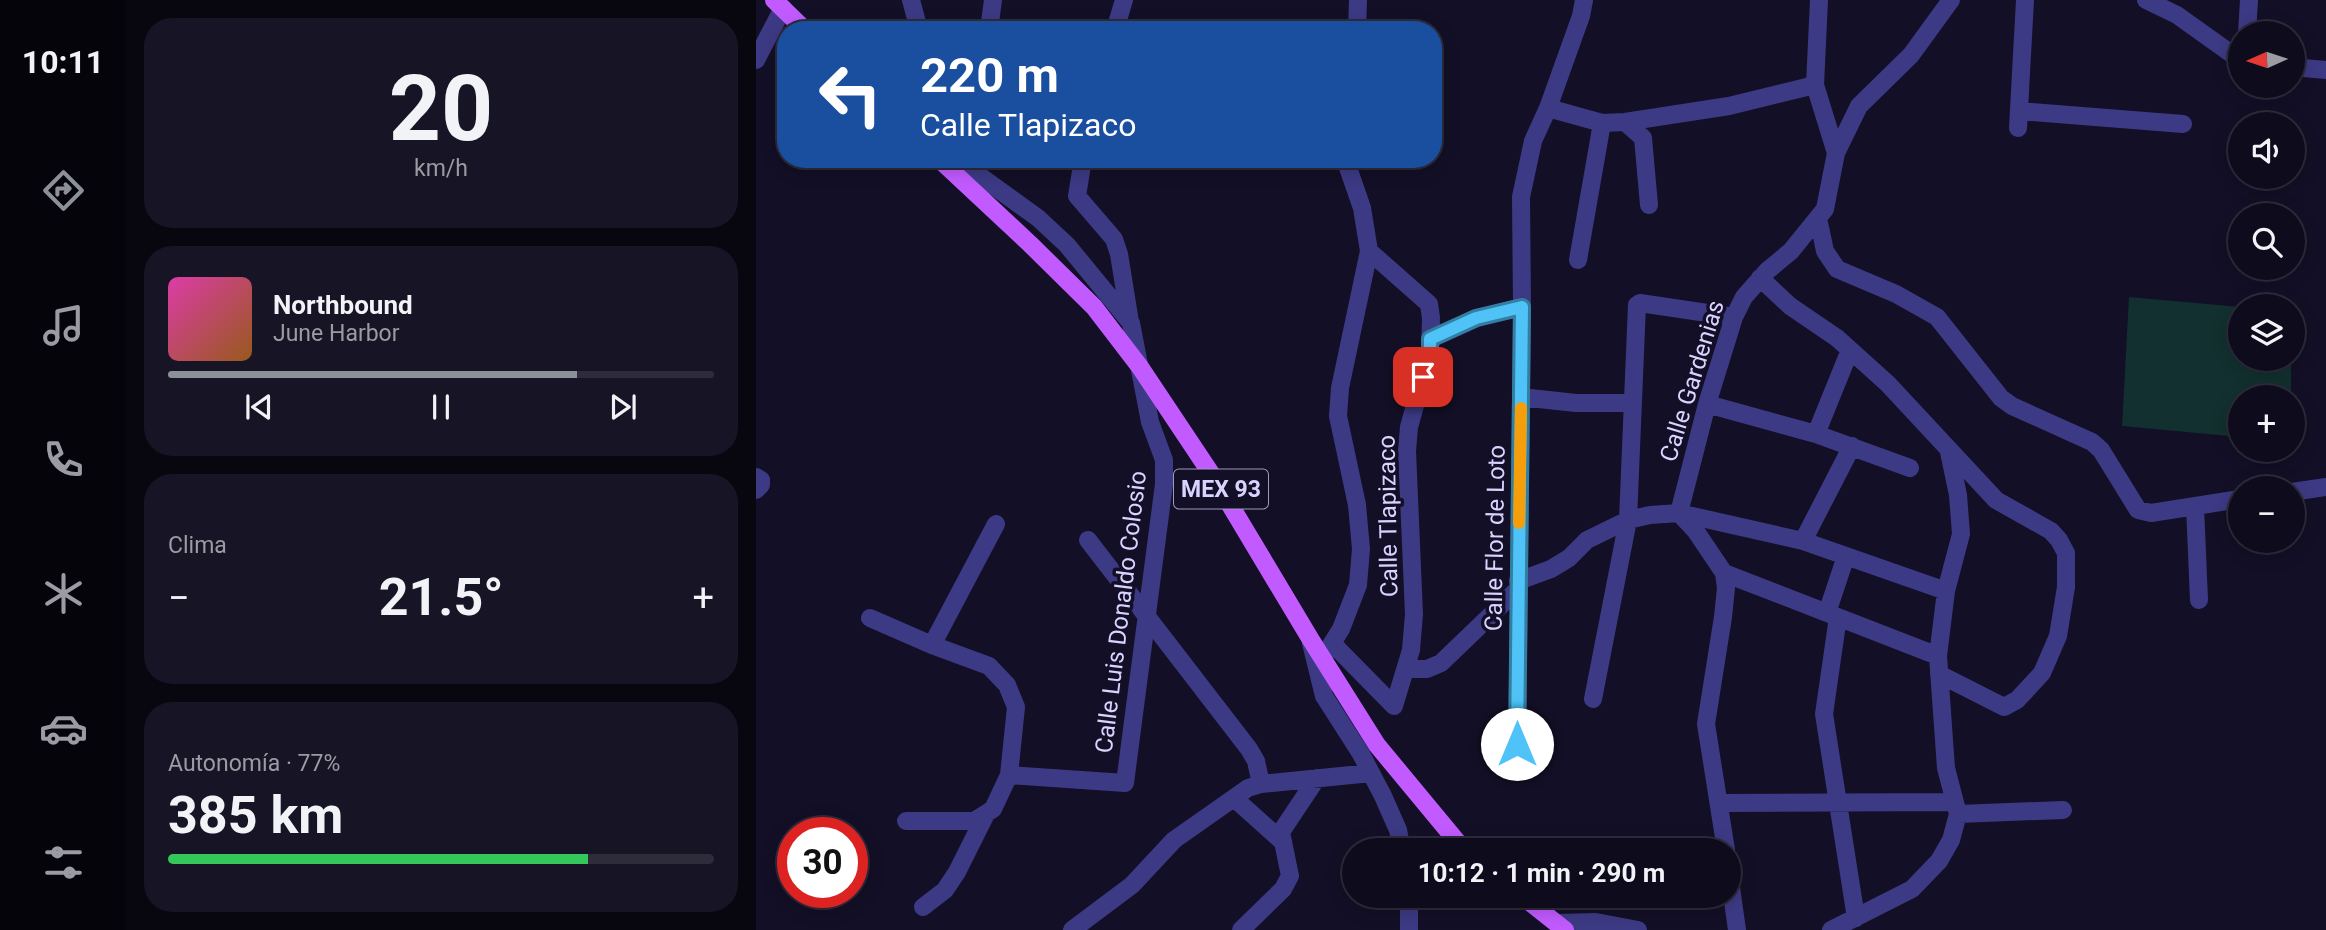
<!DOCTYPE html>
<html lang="es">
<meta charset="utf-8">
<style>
body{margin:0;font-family:Roboto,sans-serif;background:#171425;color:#f1f3f6;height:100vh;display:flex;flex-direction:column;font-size:26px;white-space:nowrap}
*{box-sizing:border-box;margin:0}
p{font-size:23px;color:#9b9ba3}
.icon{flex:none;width:38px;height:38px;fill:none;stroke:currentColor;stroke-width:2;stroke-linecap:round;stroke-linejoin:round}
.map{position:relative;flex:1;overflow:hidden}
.side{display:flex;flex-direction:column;gap:18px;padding:18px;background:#08060f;width:630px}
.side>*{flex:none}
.top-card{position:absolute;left:21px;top:21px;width:665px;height:147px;border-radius:28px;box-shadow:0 4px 18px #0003,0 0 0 2px #2e2b3b;background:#1a4fa0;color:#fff;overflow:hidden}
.needle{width:46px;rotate:267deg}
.tools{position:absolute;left:1472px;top:21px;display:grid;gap:14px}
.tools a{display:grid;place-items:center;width:77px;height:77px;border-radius:50%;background:#0e0b1c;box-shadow:0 4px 18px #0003,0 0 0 2px #2e2b3b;font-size:35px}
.speed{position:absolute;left:21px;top:817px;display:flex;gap:14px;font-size:35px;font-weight:700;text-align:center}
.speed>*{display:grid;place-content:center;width:91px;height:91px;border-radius:50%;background:#0e0b1c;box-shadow:0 4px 18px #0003,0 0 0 2px #2e2b3b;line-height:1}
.speed .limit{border:10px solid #d22;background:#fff;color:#111}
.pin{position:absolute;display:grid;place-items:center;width:60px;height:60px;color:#fff;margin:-30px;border-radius:14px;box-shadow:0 4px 10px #0006}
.me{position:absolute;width:77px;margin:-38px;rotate:0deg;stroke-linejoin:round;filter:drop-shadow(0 0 5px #0008)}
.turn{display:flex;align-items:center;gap:24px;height:147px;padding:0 28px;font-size:32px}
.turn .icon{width:91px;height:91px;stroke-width:2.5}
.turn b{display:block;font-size:49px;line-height:60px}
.big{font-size:52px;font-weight:700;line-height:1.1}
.side .widget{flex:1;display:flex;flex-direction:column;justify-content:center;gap:10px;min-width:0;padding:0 24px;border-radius:28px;background:#171425}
.side .dial{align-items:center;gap:0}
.dial b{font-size:91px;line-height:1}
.song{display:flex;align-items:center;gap:21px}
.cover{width:84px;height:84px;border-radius:10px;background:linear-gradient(135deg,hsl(320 70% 55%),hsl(30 70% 35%))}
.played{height:7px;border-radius:4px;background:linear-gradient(90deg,#8c9099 75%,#2e2b3b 75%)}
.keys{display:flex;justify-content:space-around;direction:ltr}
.heat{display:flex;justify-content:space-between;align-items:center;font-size:38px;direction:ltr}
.charge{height:10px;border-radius:5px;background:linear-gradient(90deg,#34c759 77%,#2e2b3b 0)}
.trip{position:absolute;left:586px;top:838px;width:399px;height:70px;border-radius:35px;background:#0e0b1c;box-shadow:0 4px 18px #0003,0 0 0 2px #2e2b3b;font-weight:700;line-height:70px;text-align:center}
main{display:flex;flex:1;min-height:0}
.dock{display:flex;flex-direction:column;width:126px;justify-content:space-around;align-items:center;background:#06040b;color:#9b9ba3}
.dock .icon{width:49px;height:49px}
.dock .selected{color:#8c9099}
.dock b{font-size:32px;color:#f1f3f6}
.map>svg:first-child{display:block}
.garden{fill:#12302f}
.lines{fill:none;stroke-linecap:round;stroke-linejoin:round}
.minor{stroke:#3d3a85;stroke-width:18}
.major{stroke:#c25bff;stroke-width:18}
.route-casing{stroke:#337fa1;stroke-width:18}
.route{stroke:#4fc3f7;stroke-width:12}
.slow{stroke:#f59e0b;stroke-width:12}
.labels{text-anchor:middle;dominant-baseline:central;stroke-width:7;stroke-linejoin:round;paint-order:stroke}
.shield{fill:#130f26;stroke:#9e99be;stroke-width:2}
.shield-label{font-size:23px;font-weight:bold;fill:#d9d4ff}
.street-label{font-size:24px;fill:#d9d4ff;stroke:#130f26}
</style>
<main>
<nav class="dock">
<b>10:11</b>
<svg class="icon selected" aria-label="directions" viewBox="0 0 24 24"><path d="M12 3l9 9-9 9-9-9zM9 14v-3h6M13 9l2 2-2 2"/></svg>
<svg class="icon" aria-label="music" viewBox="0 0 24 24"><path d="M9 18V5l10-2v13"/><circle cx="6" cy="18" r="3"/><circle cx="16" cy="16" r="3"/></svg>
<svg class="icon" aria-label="phone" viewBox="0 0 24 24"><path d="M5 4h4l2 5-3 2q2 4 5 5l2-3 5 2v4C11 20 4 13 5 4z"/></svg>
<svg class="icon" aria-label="climate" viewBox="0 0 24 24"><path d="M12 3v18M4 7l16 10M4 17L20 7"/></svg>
<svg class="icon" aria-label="car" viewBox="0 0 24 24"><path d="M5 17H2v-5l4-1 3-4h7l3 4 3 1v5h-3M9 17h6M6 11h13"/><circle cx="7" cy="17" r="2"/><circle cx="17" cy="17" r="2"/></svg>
<svg class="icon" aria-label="filters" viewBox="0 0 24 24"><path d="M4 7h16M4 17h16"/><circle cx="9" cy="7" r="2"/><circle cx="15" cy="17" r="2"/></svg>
</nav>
<section class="side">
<div class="widget dial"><b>20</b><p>km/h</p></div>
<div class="widget">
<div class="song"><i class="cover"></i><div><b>Northbound</b><p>June Harbor</p></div></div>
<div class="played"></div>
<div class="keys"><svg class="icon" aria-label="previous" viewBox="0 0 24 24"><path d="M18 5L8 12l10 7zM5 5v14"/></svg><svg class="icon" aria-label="pause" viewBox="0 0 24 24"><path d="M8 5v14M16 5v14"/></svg><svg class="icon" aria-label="next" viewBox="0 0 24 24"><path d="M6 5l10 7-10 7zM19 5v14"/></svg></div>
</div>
<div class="widget"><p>Clima</p>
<div class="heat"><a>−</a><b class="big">21.5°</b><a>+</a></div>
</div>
<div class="widget"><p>Autonomía · 77%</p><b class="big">385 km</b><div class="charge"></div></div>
</section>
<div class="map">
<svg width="1570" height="930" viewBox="0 0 1570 930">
<rect width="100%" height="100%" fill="#130f26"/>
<!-- garden -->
<path class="garden" d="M1373,297L1484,307V359H1535V397H1484V437L1366,426Z"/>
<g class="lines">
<!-- minor -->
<path class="minor" d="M155,0L163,30
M1063,0L1059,85L1080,153
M1390,0L1421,15L1484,60
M233,30L237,0
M359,30L368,0
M601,30L602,0
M1491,33L1493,0
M0,60L27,8
M1536,67L1570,70
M792,108L846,123L869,122L973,106L1059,85
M1263,111L1427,124
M869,122L887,138L893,205
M1262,128L1269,0
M218,159L217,171L282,218L311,245L375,323L394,422L408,460V484L369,783L253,775
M327,159L321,196L358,239L363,254L374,322
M1062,218L1069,251L1081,269L1140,294L1181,317L1245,398L1256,406L1336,442L1345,450L1382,510L1395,513L1484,499
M822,260L846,123
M1004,278L1034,306L1081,338L1132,384L1240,500L1295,531L1303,540L1310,553V587L1302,636L1286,673L1261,700L1248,707L1183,674
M674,339L721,318L766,307
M765,397L820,403H877
M951,404L1060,434L1154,468
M1060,434L1094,350
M0,477L5,480V485L0,490
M1536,492L1570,487
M1439,506L1443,600
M332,540L493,749L500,761L505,784
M1047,541L1096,446
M968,573L1182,656
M762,581L795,569L813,558L831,540L872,520L894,515L923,513L1047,541L1190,591
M1071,613L1090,556
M1082,617L1068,714L1100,918
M114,618L176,645L233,666L251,685L260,707L253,775L237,809L218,821H150
M555,643L568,696L605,754L627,796L642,830L646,850
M576,643L638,706L655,650L658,614L651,451L653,427L674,352L675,318L673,304L613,251
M176,645L240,524
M570,653L585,629L602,585L605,549L601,505L582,416L584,388L613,251L606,208L589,159
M651,669H671L685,663L762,589
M837,699L872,520L881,305L884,303L978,317
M761,770L766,307L765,197L777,141L792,108L825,16L828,0
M478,798L527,842
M963,803L1198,802
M1202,814L1307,810
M970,850L950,724L967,617L970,588L968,573L939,530L923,513L951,404L978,317L988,297L1011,271L1035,251L1069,209L1080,153L1103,106L1155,55L1195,0
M973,873L981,930
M167,907L189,890L201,872L229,816
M801,923L840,922L882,930
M316,930L376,885L418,840L492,788L505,784L615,773
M485,930L527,889L534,876L525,832L561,778
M653,930V896
M1075,930L1156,889L1183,861L1195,840L1202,814L1190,768L1182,656L1190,591L1205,534L1202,495L1193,452"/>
<!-- major -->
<path class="major" d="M18,0L49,30
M183,159L274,244L338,307L384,367L458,478L555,640L621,745L708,850
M766,896L809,930"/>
</g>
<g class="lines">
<!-- route casing -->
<g class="route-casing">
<path id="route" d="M667,377L674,352V339L720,318L766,307L761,744"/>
</g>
<!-- route -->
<use href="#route" class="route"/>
<!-- slow -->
<path class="slow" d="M763,523L765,408"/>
</g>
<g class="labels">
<!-- shield labels -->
<rect class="shield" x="418" y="469.5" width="94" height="39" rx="5"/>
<g class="shield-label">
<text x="465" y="489">MEX 93</text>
</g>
<!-- street labels -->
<g class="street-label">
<text transform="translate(936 381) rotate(-73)">Calle Gardenias</text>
<text transform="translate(632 516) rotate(-91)">Calle Tlapizaco</text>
<text transform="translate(739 538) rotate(-89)">Calle Flor de Loto</text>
<text transform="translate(365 612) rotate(-83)">Calle Luis Donaldo Colosio</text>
</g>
</g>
</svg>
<div class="tools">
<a><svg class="needle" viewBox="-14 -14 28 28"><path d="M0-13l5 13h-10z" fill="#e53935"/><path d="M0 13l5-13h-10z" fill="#9b9ba3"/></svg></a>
<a><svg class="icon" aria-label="sound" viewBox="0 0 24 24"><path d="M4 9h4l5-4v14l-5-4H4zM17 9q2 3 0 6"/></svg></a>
<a><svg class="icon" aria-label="search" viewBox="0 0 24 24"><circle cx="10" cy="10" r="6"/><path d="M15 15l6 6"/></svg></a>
<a><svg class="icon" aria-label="layers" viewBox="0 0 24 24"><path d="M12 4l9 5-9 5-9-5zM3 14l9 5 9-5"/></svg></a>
<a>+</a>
<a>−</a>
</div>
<div class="speed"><div class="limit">30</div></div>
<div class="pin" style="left:667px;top:377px;background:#d93025"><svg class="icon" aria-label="arrive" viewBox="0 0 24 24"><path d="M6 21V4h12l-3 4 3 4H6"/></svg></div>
<svg class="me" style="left:761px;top:744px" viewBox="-20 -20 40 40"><circle r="19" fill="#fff"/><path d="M0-13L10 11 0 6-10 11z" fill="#4fc3f7"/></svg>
<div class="trip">10:12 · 1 min · 290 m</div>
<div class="top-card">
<div class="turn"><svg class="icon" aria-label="left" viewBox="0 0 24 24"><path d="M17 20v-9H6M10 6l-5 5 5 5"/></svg><div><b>220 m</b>Calle Tlapizaco</div></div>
</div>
</div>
</main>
